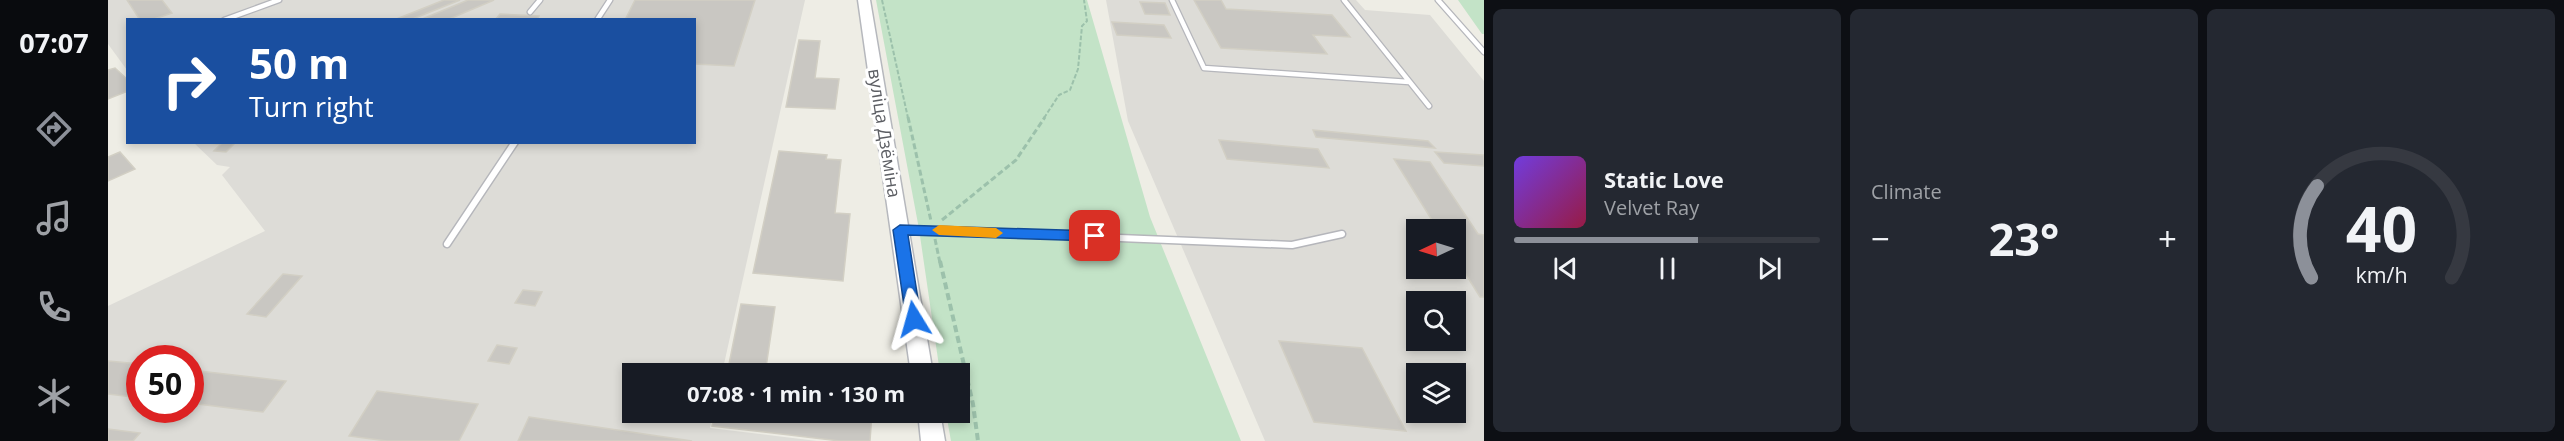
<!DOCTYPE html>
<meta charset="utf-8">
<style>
body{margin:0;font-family:"Open Sans",sans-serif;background:#242831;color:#f1f3f6;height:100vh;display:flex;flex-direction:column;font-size:22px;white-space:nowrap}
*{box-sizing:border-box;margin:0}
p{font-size:20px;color:#9ea1a6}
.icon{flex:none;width:33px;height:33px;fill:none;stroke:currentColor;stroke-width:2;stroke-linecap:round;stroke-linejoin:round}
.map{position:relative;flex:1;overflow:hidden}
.side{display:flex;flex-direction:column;gap:9px;padding:9px;background:#0d0f14;width:1080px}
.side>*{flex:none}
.banner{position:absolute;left:18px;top:18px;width:570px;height:126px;border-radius:0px;box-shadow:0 3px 9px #0003;background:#1a4fa0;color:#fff;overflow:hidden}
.needle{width:39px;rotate:266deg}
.tools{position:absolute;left:1298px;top:219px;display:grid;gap:12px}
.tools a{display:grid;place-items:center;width:60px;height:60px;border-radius:0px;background:#171b24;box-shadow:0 3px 9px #0003;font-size:30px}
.speed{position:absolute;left:18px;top:345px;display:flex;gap:12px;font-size:30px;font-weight:700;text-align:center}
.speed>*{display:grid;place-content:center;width:78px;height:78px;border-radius:50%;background:#171b24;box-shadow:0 3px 9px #0003;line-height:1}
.speed .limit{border:9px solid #d22;background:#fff;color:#111}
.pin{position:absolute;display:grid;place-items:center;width:51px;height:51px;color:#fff;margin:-26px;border-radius:12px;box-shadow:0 3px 9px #0006}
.me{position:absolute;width:66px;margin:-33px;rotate:352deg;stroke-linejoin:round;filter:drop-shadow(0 0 4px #0008)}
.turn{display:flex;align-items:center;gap:21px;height:126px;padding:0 24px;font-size:27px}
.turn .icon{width:78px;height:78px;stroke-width:2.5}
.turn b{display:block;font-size:42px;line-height:51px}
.big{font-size:45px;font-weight:700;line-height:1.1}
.side .tile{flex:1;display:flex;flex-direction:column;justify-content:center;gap:9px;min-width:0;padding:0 21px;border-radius:9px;background:#242831}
.side .dial{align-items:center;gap:0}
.dial svg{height:156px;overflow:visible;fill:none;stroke:#363941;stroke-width:7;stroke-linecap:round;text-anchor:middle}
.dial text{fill:#f1f3f6;stroke:none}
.song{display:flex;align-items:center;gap:18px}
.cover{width:72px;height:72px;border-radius:9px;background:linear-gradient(135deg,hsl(260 70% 55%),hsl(340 70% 35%))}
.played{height:6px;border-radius:3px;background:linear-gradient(90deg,#8c9099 60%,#363941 60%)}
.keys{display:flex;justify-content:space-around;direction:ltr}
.heat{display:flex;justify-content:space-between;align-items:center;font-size:33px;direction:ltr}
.side .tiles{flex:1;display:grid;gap:9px;grid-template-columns:repeat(3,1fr)}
.trip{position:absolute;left:514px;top:363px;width:348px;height:60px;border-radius:0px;background:#171b24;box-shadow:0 3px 9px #0003;font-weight:700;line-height:60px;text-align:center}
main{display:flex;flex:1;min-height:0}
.tabs{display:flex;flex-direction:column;width:108px;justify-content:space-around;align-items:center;background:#090b0e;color:#9ea1a6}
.tabs .icon{width:42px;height:42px}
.tabs .current{color:#8c9099}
.tabs b{font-size:27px;color:#f1f3f6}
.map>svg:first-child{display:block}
.industrial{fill:#dddcd7;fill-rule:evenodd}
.green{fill:#c3e3c7}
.building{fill:#c9c7c2;stroke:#d2cfc4;stroke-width:1.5}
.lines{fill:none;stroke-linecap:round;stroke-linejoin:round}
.lane-far1-casing{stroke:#b5b6bb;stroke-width:7}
.lane-casing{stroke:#b5b6bb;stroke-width:9}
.secondary-casing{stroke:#b6b8bd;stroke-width:3}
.path-far2{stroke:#9cc1ab;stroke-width:2;stroke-dasharray:4.5 2;stroke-linecap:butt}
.path-far1{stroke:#9cc1ab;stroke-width:3;stroke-dasharray:6 3;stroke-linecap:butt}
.path{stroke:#9cc1ab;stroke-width:4;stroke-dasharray:7 4;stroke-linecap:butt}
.lane-far1{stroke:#fff;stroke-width:4.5}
.lane{stroke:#fff;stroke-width:6}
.secondary{fill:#fff;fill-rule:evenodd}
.route{fill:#1a73e8;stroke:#114b97;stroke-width:1.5}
.slow{fill:#f59e0b}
.labels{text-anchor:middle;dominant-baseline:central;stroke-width:6;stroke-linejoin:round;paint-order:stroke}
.street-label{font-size:18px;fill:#5d5f64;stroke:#fff}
</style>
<main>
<nav class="tabs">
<b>07:07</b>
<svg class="icon current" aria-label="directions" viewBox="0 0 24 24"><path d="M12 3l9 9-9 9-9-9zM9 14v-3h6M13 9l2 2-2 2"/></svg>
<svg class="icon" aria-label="music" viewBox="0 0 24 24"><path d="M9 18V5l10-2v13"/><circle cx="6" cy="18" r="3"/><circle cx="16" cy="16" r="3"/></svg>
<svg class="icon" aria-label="phone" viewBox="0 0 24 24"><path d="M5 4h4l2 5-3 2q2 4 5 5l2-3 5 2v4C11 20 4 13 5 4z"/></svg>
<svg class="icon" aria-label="climate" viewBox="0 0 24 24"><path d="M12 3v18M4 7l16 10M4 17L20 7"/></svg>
</nav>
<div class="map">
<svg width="1376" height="441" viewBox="0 0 1376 441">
<rect width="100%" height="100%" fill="#eeede5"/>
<!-- industrial -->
<path class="industrial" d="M0,0H697L614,373L525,374V412L605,413L602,428L709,441H0V306L157,231L114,175L122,167L109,165L86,143L586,142V20H20L19,70L0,44ZM32,358H82V410H32Z
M998,0H1248L1257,10L1322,15L1376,81V441H1157L1020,121ZM1308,230H1347V268H1308ZM1308,302H1347V340H1308ZM1308,374H1347V412H1308Z"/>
<!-- green -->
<path class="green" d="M768,0H979L1042,217L1133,441H843L838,413L852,412V374L832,373L811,229Z
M1350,0H1376V34H1374Z"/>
<!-- building -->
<path class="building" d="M19,0H54L64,13L43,20H32Z
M336,0H352L302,20H286Z
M360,0H386L339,20H312Z
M527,0H647L626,66L586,64V20H517Z
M1086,0H1113L1118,9L1224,15L1242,37L1205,35L1219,54L1113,48Z
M1032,2L1057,3L1062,15L1037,14Z
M392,14L431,16L429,20H387Z
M1004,22L1056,25L1063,38L1009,35Z
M691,40L712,41L707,78L731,79L727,109L678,107Z
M7,68L20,80V91L0,99V70Z
M1205,130L1320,141L1327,148L1208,137Z
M1111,140L1210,149L1221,168L1119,159Z
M128,142L118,152L106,151L113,144L99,143Z
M671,151L719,155L718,159L733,160L727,213L742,214L735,281L645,273Z
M12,152L27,169L0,181V157Z
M1327,152L1376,155V166L1336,163Z
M1286,159L1322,162L1370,234L1376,235V297H1372L1347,257V230H1330Z
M175,274L194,276L158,317L139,314Z
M415,290L434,292L427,306L407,303Z
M633,304L667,307L657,374H619Z
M1171,341L1254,348L1298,431L1206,422Z
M389,345L409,348L401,364L380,361Z
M0,361L32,364V398L0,394Z
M82,370L178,381L155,412L82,403Z
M269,391L370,404L351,441H279L241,436Z
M607,412H764L762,441H732L604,426Z
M421,417L584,441H410Z
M0,429L32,433L25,441H0Z"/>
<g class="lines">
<!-- lane-far1 casing -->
<g class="lane-far1-casing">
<path id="lane-far1" d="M1064,0L1096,68L1301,82
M1236,0L1321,106
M1330,0L1376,52
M422,12L432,0
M116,20L171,0
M489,20L502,0"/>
</g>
<!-- lane casing -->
<g class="lane-casing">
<path id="lane" d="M792,229L1184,245L1234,234
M339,244L407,142"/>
</g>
<!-- secondary casing -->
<g class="secondary-casing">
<path id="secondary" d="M750,0H762L825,374H803Z
M810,412H832L837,441H813Z"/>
</g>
<!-- path-far2 -->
<path class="path-far2" d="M774,0L800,118
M936,118L951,95L962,90L970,69L974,26L979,21L976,0"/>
<!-- path-far1 -->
<path class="path-far1" d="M800,117L823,221
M834,220L908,160L937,117
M827,239L832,263"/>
<!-- path -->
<path class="path" d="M832,261L865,404L870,441"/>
<!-- lane-far1 -->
<use href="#lane-far1" class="lane-far1"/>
<!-- lane -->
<use href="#lane" class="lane"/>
<!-- secondary -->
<use href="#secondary" class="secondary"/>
</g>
<!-- route -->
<path class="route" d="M792,225L987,231L994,236L987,241L800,235L813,319L806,325L798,319L785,230Z"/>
<!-- slow -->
<path class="slow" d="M831,225L888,228L895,233L888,238L831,235L824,230Z"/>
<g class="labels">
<!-- street labels -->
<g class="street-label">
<text transform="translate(777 133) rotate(81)">вуліца Дзёміна</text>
</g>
</g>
</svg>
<div class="tools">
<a><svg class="needle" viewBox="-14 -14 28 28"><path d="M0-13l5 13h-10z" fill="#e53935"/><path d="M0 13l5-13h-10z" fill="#9ea1a6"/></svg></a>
<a><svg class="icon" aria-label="search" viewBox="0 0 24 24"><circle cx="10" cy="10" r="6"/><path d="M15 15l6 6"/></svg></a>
<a><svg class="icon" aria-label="layers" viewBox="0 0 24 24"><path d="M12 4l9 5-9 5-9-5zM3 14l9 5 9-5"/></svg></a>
</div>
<div class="speed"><div class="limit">50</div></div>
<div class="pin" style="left:987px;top:236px;background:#d93025"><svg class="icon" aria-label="arrive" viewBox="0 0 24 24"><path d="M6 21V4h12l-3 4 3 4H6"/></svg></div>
<svg class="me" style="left:806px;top:319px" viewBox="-20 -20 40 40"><path d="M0-17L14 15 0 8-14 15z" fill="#1a73e8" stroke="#fff" stroke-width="4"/></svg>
<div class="trip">07:08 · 1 min · 130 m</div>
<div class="banner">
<div class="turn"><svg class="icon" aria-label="right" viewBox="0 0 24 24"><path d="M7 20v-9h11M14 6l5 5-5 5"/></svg><div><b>50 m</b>Turn right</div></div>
</div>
</div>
<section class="side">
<div class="tiles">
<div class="tile">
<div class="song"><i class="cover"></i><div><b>Static Love</b><p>Velvet Ray</p></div></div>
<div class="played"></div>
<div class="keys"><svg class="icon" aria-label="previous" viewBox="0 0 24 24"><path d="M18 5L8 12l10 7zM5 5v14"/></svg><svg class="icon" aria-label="pause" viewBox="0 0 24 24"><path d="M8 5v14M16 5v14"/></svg><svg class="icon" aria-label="next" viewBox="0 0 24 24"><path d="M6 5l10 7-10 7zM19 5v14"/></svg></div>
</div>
<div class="tile"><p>Climate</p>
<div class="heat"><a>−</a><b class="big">23°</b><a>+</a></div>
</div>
<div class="tile dial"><svg viewBox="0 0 100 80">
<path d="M14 69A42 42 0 1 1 86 69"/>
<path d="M14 69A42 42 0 0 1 17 22" stroke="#8c9099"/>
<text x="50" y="56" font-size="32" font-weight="700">40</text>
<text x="50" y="72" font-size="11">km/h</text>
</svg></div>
</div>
</section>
</main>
